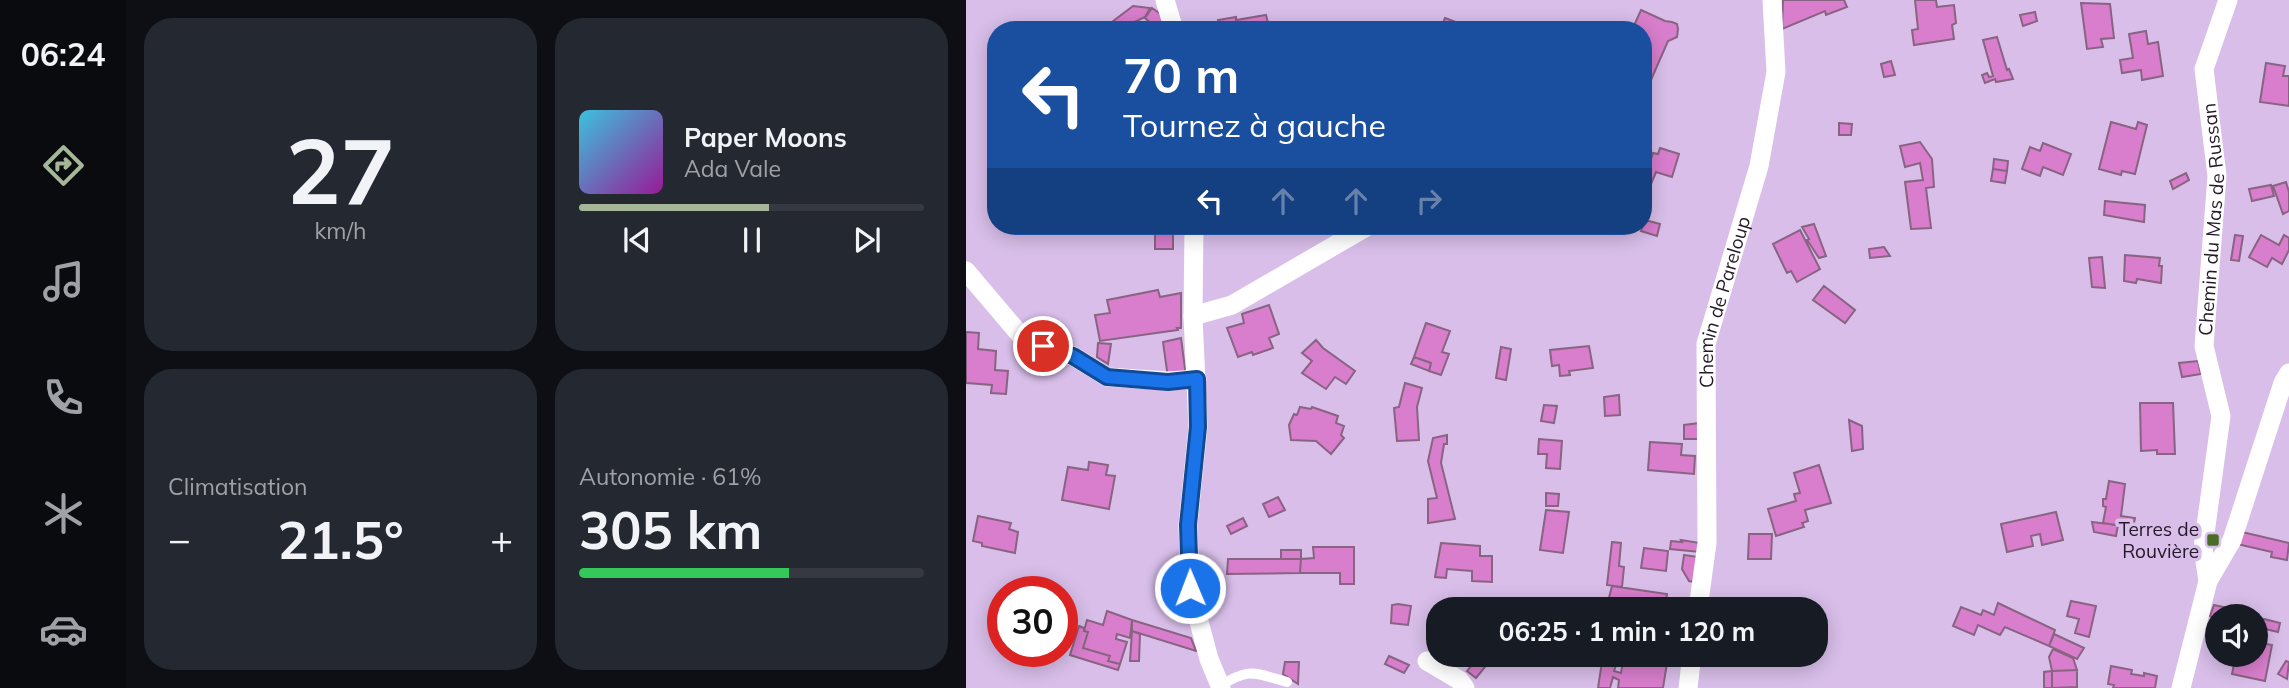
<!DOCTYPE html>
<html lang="fr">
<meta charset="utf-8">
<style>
body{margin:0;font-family:Mulish,sans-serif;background:#242831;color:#f1f3f6;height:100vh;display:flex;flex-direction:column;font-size:26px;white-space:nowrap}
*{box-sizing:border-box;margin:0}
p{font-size:23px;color:#9ea1a6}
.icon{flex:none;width:38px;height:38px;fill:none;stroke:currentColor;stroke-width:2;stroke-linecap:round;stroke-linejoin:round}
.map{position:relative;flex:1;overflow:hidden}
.panel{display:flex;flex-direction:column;gap:18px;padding:18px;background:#0d0f14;width:840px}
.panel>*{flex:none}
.hud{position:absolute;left:21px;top:21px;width:665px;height:214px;border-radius:28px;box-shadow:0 4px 18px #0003;background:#1a4fa0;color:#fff;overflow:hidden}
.controls{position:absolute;left:1239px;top:604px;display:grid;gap:14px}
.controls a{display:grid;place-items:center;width:63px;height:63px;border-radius:50%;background:#171b24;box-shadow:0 4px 18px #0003;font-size:35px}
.speed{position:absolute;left:21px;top:576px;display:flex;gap:14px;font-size:35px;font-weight:700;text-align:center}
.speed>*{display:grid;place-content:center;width:91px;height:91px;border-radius:50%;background:#171b24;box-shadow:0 4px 18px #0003;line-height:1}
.speed .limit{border:10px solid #d22;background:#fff;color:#111}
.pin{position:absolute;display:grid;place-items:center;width:60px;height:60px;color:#fff;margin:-30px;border:4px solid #fff;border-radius:50%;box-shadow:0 2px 7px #0007}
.me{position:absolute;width:77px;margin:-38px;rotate:359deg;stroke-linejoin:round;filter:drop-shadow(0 0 5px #0008)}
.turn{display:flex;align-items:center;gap:24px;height:147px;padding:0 21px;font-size:32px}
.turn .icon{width:91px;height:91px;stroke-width:2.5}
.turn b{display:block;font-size:49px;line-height:60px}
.lanes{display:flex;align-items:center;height:66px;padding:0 21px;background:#0003;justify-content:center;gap:35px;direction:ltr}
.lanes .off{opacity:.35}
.big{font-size:52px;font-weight:700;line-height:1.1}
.panel .card{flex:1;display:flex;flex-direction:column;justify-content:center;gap:10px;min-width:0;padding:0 24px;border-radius:28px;background:#242831}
.panel .dial{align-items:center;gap:0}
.dial b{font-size:91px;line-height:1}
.song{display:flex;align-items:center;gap:21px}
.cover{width:84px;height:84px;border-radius:10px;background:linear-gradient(135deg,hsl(190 70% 55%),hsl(300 70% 35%))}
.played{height:7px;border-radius:4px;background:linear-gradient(90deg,#a5b798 55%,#363941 55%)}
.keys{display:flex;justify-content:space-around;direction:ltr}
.heat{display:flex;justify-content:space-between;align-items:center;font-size:38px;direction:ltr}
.charge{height:10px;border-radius:5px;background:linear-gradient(90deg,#34c759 61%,#363941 0)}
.panel .tiles{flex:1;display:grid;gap:18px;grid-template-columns:repeat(2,1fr)}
.trip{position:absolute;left:460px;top:597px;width:402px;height:70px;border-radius:28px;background:#171b24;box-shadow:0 4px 18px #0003;font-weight:700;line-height:70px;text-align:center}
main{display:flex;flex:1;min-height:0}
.menu{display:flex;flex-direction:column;width:126px;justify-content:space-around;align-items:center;background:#090b0e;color:#9ea1a6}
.menu .icon{width:49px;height:49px}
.menu .current{color:#a5b798}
.menu b{font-size:32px;color:#f1f3f6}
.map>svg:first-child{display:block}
.building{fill:#d87ecc;stroke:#896382;stroke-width:2}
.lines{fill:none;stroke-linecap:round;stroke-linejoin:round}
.service{stroke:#fff;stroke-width:10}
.minor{stroke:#fff;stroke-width:19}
.route-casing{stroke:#114b97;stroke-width:18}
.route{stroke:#1a73e8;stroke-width:12}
.poi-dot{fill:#496d26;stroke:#d8bee9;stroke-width:2.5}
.labels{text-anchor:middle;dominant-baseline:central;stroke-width:7;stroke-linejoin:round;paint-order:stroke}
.street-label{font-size:19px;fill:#231929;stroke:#d8bee9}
.poi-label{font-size:19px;fill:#231929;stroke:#d8bee9;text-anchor:end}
</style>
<main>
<nav class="menu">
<b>06:24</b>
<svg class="icon current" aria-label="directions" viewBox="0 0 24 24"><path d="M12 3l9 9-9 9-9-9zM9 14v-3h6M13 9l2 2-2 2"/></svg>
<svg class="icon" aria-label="music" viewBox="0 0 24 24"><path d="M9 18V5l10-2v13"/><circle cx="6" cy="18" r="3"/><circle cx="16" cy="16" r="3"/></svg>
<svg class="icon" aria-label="phone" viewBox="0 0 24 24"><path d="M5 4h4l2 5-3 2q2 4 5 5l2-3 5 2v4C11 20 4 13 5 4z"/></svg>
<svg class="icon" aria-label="climate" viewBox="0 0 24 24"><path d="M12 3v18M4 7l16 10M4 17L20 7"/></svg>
<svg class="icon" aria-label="car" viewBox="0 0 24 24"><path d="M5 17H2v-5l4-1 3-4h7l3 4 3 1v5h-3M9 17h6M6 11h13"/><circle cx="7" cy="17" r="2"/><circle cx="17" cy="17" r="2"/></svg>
</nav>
<section class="panel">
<div class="tiles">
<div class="card dial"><b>27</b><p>km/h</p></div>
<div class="card">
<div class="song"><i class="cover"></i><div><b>Paper Moons</b><p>Ada Vale</p></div></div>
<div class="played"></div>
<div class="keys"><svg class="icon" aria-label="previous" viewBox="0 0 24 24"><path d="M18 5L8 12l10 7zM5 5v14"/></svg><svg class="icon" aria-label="pause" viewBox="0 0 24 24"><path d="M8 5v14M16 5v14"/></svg><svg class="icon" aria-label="next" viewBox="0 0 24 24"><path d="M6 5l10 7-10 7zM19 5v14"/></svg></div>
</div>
<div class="card"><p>Climatisation</p>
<div class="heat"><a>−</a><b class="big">21.5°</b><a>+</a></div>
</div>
<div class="card"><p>Autonomie · 61%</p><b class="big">305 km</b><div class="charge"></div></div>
</div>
</section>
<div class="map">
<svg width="1323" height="688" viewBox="0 0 1323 688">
<rect width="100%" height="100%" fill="#d8bee9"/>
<!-- building -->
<path class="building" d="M817,0H878L881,7L860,15L859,11L816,29Z
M949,0H970L971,7L988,5L990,23L986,25L988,39L948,45L946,30L952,29Z
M1115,3L1144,4L1148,38L1135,39L1137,47L1121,49Z
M167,6L184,8L179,17L152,30L146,22Z
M186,8L200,18L192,30L179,18Z
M675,10L699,21L706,22L711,24L712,29L711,37L702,41L685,80L677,76V30H666Z
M1069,12L1071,21L1057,26L1054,15Z
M300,15L304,30H254L252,20L270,17V20Z
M479,18L511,30H474Z
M1180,31L1182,44L1192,42L1197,76L1176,80L1175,70L1156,73L1154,60L1167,58L1163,34Z
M1031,37L1041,70L1043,69L1047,79L1030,82L1029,79L1019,83L1016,75L1021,73L1023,77L1027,76L1017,40Z
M925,61L929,75L918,77L915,64Z
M1300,63L1319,66L1317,76H1323V106L1294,102Z
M1145,122L1170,129L1172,122L1181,125L1169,174L1156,171L1155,175L1133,169Z
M873,123L886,124L885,135H873Z
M954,142L966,159L968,187L960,188L965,228L945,229L939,182L957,180L954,163L939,167L934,146Z
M1077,143L1105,154L1097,175L1077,167L1074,176L1056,169L1064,147L1074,151Z
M694,148L713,154L706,177L690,172L685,184L678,180L687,153L692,154Z
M1028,159L1042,161L1041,171L1027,169Z
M1027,169L1041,171L1039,183L1025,181Z
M1220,173L1223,180L1207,189L1204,181Z
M1320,182L1323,192V211L1317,214L1307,186Z
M1305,185L1308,196L1286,201L1283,189Z
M1139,201L1179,205L1178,222L1138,215Z
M679,220L694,224L691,236L675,231Z
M848,224L860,256L853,258L841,240L843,239L836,227Z
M189,226H207V249H189Z
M834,230L854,269L831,282L825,271L821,273L807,244Z
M1269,235L1277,236L1273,261L1265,260Z
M1295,235L1313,245L1318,235L1323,238V250L1316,264L1306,258L1301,267L1283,257Z
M918,247L924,256L904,258L903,249Z
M1159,255L1194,258L1193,266H1196L1195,283L1171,279L1170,283L1158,281Z
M1136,257L1139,288L1126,287L1123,258Z
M858,286L889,310L879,323L847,300Z
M192,290L194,297L215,293V328H211L212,330L134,341L129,315L144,313L141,300Z
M303,305L313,334L303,338L307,348L287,355L286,352L272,357L261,328L278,323L276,314Z
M460,323L484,331L476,352L483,354L475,375L463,371L465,363L448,357Z
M0,332L13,333L12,349L30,351L29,370L42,371L40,394L25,393L26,385L0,383Z
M215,338L220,376L202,378L197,342Z
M350,340L357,348L389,371L380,384L369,377L360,389L336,373L346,361L336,353Z
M132,343L145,344L142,364L131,357Z
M623,346L627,368L603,371L604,375L594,376L593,365L586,366L584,350Z
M535,347L545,349L540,380L530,378Z
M448,357L465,363L463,371L445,364Z
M1232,361L1235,374L1216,377L1213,363Z
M439,383L456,388L451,407L453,440L431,441L428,408L433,407Z
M653,395L654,415L639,416L638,397Z
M1174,403H1207L1209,454H1191V450L1175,451Z
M578,405L591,406L588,423L575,421Z
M334,407L345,409L346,407L372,416L370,423L378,426L375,435L378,438L365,454L350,441L325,440L323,425L328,414L331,415Z
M883,420L896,426L897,449L886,451Z
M734,423V439H718V425Z
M481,435V444H478L475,463L489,519L462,523V499L471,498L462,461L467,438Z
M573,439L596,441L594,469L580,468L581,454H572Z
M684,442L716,444L715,455L729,456L728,474L682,470Z
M123,462L142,465L140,475L149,476L143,509L96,500L102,467L122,470Z
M853,465L865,503L839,510L842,521L836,523L838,527L810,536L802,509L830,501L828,494L834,493L828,473Z
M1143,481L1159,484L1155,516L1169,518L1167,528L1137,523L1140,507L1137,506V499H1140Z
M580,493L593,494L592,506H580Z
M312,497L319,510L303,517L297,504Z
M580,510L603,512L597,553L574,550Z
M1090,512L1097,540L1076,545L1074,534L1065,536L1067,546L1041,552L1035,524Z
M12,516L45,523L43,529L52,532L49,553L16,546V543L7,541Z
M277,518L281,526L265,534L261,526Z
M1126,522L1152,525L1150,536L1128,532Z
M1276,532L1323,543L1321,560L1305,557L1306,552L1271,544Z
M783,534H806L805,559H782Z
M715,540L734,543V552L704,549L705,541L716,542Z
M646,542L655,543L653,566L658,567L656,587L641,585Z
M475,543L514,546V556H526V582L506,581V571L481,569L480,578L469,577Z
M347,547H388V584H374V573H334L335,559L348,558Z
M678,548L702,551L700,571L675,568Z
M315,550H335V559H315Z
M718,555L733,557L729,582L723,581L716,569Z
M262,559H335L334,573L261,574Z
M646,586L701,594L699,609L656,606V609H640Z
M1105,601L1130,606L1123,637L1109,633L1113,619L1101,616Z
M1032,603L1089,630L1083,646L1039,627L1034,635L1012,625L1008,635L987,626L995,607L1015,615L1017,610L1028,615Z
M432,604L445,606L442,625L425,623L426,605Z
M1248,605L1262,608L1260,616L1251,618L1244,616Z
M141,611L166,620L164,638L151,634L150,639L161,642L154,664L142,661L144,656L117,648L122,632L118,631L121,620L137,625Z
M1298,619L1314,623L1312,632L1295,628Z
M166,620L225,638L230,651L166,631Z
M113,626L118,628V631L122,632L117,648L144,656L142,661L154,664L152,670L104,655Z
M166,631L174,634L173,661H164Z
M1088,634L1118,648L1111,659L1083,646Z
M1290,642L1306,645L1299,681L1266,674L1270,654H1290Z
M1087,649L1107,658L1111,670L1086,671L1083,657Z
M658,654H687L702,657L697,688H652L653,680L647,677L644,688H632L637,655L653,657L648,671L655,673Z
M423,656L443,665L438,673L419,664Z
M510,660L519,667L510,678L501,671Z
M1320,661L1323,662L1321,679L1312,674Z
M319,662H333L332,684L317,674Z
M1145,666L1166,670L1165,674L1178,676V673L1191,676L1189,688H1147L1148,685L1142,684Z
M1111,670V687L1086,688V671Z
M1086,671V688H1078V672Z"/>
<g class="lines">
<!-- service -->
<path class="service" d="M254,686C284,667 288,673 321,682"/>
<!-- minor -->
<g class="minor">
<path d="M199,0L208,30"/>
<path d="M228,226L227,316L232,427L222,525L224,588L243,659L255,688"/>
<path d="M0,271L61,343L107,356L141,377L202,381L231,379"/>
<path d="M227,316L266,305L402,226"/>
<path d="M1242,581L1266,540L1317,383L1323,373"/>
<path id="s1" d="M732,609L741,543L740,344L793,166L810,72L806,0"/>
<path d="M461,661L493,680L499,688"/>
<path d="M722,688L726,654"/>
<path id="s2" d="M1215,688L1242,581L1237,548L1255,416L1238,346L1251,176L1238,69L1262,0"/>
</g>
</g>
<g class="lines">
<!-- route casing -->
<g class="route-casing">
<path id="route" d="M77,346L107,356L141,377L202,382L231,379L232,427L222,525L224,588"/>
</g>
<!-- route -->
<use href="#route" class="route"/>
</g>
<!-- markers -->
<rect class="poi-dot" x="1240" y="533" width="14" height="14" rx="3.5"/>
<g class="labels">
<!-- street labels -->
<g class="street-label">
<text stroke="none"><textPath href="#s2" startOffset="476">Chemin du Mas de Russan</textPath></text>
<text stroke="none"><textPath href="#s1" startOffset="310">Chemin de Pareloup</textPath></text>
</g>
<!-- poi labels -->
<g class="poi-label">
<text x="1233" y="529">Terres de<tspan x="1233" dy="22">Rouvière</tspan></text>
</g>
</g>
</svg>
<div class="controls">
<a><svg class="icon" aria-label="sound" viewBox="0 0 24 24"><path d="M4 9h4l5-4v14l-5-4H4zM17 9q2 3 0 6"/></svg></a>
</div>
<div class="speed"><div class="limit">30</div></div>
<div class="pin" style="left:77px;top:346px;background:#d93025"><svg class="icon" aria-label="arrive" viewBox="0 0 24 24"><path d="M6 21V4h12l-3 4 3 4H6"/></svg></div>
<svg class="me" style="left:224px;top:588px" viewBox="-20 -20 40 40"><circle r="17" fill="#1a73e8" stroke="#fff" stroke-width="3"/><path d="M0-11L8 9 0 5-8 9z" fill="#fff"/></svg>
<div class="trip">06:25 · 1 min · 120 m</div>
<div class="hud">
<div class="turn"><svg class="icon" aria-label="left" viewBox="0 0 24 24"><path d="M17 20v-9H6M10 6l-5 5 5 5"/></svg><div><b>70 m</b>Tournez à gauche</div></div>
<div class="lanes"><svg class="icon" aria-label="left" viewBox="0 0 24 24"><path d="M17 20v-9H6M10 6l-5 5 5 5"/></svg><svg class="icon off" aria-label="ahead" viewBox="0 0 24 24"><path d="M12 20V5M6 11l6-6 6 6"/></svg><svg class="icon off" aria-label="ahead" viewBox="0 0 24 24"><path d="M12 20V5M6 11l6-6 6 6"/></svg><svg class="icon off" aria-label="right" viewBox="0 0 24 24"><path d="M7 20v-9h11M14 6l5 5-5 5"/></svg></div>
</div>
</div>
</main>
